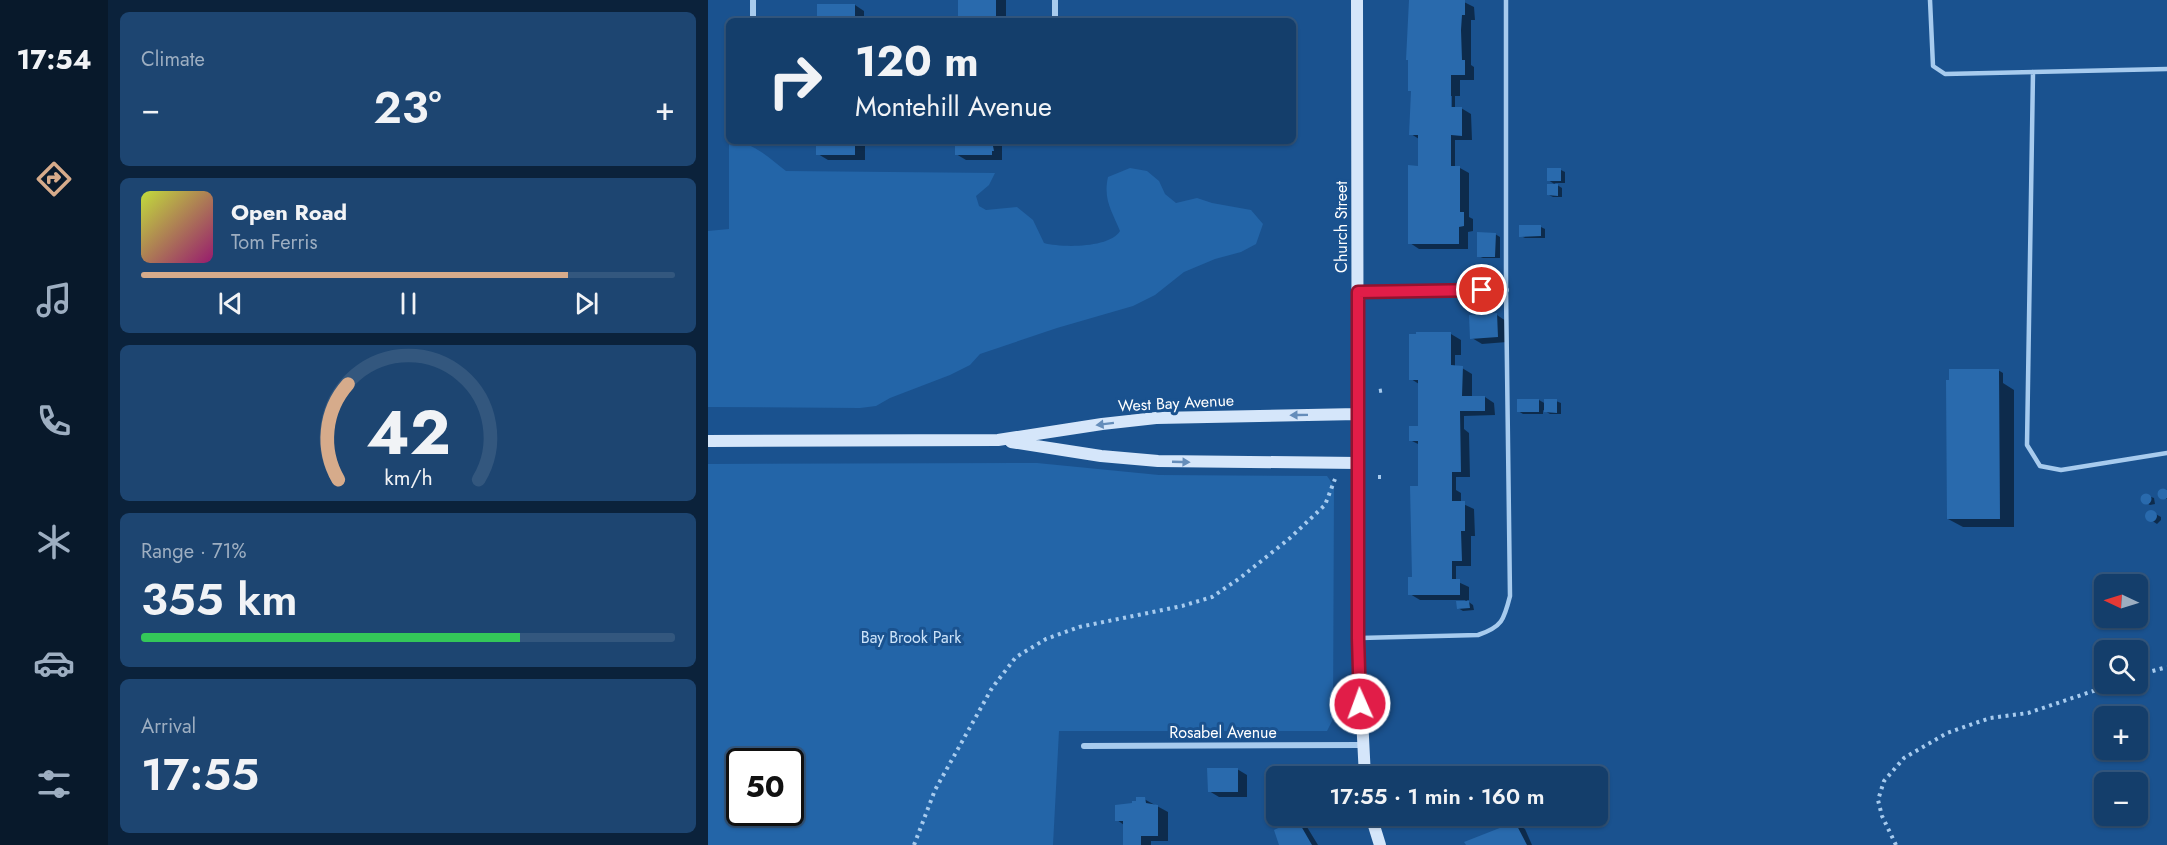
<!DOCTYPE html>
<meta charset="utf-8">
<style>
body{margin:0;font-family:Jost,sans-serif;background:#1d4571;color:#f1f3f6;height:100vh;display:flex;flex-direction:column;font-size:22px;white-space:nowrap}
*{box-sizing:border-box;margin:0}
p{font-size:20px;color:#9daec1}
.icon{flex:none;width:33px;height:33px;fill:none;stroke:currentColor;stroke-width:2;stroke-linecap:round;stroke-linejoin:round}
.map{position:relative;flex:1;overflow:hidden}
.side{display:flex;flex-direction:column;gap:12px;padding:12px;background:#0b223b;width:600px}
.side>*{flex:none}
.guide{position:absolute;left:18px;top:18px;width:570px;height:126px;border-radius:9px;box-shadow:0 2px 4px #0004,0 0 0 2px #33577e;background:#143e6b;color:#f1f3f6;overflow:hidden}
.needle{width:39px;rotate:274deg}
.controls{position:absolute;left:1386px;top:574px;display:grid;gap:12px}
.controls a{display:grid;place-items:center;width:54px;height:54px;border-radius:9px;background:#143e6b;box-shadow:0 2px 4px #0004,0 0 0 2px #33577e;font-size:30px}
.speed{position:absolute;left:18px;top:748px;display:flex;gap:12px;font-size:30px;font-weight:700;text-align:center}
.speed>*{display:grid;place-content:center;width:78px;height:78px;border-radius:50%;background:#143e6b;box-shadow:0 2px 4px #0004,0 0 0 2px #33577e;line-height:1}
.speed .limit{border:3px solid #111;border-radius:9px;background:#fff;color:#111}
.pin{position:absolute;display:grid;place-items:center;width:51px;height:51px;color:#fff;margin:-26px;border:3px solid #fff;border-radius:50%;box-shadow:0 2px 6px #0007}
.me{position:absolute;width:66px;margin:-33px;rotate:358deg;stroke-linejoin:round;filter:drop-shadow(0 0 4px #0008)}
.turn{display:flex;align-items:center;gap:21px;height:126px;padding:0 30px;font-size:27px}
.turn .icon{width:78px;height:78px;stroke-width:2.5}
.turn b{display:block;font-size:42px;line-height:51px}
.big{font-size:45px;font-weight:600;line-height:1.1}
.side .tile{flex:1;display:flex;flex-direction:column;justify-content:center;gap:9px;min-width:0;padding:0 21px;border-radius:9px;background:#1d4571}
.side .dial{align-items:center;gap:0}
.dial svg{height:156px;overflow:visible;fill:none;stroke:#33577e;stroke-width:7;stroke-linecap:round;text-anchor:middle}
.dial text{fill:#f1f3f6;stroke:none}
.song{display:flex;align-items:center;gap:18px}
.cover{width:72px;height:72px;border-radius:9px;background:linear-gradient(135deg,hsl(70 70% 55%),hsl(320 70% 35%))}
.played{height:6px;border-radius:3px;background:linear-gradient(90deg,#d6ab8b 80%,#33577e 80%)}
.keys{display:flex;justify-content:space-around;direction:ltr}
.heat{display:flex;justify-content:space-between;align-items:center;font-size:33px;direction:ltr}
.charge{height:9px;border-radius:4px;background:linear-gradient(90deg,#34c759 71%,#33577e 0)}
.trip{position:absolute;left:558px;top:766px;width:342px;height:60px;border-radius:9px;background:#143e6b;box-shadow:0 2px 4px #0004,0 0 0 2px #33577e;font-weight:600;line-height:60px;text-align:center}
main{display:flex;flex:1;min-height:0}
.tabs{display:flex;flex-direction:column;width:108px;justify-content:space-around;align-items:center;background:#08192b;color:#9daec1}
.tabs .icon{width:42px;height:42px}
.tabs .active{color:#d6ab8b}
.tabs b{font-size:27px;color:#f1f3f6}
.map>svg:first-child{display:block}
.green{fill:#2365a8;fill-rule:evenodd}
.shadow{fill:#0007;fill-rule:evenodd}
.building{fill:#296aad}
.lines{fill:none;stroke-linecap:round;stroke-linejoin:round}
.path{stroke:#a7cbee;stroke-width:4;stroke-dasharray:3 4.5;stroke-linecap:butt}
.lane{stroke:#a7cbee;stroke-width:4.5}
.street{stroke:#a7cbee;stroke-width:6}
.secondary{stroke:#d5e6fa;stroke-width:12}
.oneway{fill:#658dba}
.route-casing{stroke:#92132f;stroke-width:15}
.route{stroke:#e11d48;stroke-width:10}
.labels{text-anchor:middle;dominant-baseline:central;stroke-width:6;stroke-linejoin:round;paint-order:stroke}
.street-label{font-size:16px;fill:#fff;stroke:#1a528f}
.park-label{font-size:16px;fill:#cde4fa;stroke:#1a528f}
</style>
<main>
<nav class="tabs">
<b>17:54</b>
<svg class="icon active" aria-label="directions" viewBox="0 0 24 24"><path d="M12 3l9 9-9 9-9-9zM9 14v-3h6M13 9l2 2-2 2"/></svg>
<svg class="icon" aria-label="music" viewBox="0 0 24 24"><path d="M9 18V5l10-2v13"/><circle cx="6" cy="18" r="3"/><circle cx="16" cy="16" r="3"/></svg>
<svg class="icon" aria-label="phone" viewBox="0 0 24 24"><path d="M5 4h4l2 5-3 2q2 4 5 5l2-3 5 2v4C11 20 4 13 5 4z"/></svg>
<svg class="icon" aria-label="climate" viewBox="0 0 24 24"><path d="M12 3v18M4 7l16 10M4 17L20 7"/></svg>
<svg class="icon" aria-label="car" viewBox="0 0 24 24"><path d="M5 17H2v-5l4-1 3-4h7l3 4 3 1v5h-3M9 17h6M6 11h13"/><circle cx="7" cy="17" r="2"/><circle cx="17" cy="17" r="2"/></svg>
<svg class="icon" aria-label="filters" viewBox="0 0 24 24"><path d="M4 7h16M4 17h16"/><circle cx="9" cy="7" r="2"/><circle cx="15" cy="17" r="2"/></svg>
</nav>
<section class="side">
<div class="tile"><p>Climate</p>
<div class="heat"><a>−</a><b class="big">23°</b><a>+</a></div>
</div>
<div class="tile">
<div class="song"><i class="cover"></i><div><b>Open Road</b><p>Tom Ferris</p></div></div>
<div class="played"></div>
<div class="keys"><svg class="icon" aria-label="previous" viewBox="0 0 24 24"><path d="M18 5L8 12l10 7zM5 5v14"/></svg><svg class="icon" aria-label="pause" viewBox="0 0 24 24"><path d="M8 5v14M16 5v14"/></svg><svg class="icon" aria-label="next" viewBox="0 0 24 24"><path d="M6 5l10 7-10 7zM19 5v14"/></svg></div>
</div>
<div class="tile dial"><svg viewBox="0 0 100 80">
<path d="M14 69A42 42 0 1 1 86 69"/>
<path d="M14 69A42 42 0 0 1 19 20" stroke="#d6ab8b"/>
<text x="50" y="56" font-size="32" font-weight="700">42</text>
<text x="50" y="72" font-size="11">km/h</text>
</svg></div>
<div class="tile"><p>Range · 71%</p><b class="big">355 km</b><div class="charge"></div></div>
<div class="tile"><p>Arrival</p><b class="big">17:55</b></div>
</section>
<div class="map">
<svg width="1459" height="845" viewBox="0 0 1459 845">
<rect width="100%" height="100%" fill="#1a528f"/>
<!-- green -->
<path class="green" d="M21,134V141C44,141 60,157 78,171L287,173L281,185L268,196L271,206L278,210L309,207L325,220L336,243C354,248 402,248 412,231C404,211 395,200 400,177L422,168L439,171L451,181L457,194L468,203L489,198L504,203L543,210L555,224L548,244L533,252L507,259L476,272L447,295L425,306L349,328L272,354L262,365L242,375L182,398L168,406L152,408L0,407V231L21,229Z
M329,463L451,475L619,476L626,486L625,719L619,731H351L345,845H0V464ZM32,762H82V813H32Z"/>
<!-- shadow -->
<path class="shadow" d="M252,0H298V21H252Z
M709,0H752L766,7L767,20H763V65L766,67V80H752V96H747V108H753L763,114L764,140H747V168H752L761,173V217L765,219V231L760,232V249H711L702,243L713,167L711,139L703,134ZM741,96H744V113H741Z
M147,5L156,11V21H110Z
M110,141H157V160H120L110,154Z
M248,141H294V160H258L248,154Z
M853,170L857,172V183H846L854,188V197H845L841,195L848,185L840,180Z
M833,227L837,229V238H817L813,236Z
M787,234L792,237V258H775L770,256Z
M789,315L798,321L799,342L774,344L764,338Z
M743,334L753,340V355H747V368H754L764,374V397H777L786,403L787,415L756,416V429L761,433L762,477H748V490L753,493V503L766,509L767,536H763V566H748V581L761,587V600H712L702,594L709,578L712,445L702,440L717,428L711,384L703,379Z
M1290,370L1295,373V383L1306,390V527H1255L1240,519L1248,382Z
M831,400L838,404L848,401L853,403V414H842L835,410V414H815L810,411Z
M1455,489L1459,490V499L1451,495V491Z
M1438,495L1446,498L1447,504L1442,505L1437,502L1434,499Z
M1444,512L1453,517V520L1449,524L1440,518L1439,515Z
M758,600L765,605L766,610L755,611L750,608Z
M529,769L539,775V797H511L501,791Z
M436,799L460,812V841H443V845H417L416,825L409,820L425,805Z
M589,821L599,827L610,845H573Z
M807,823L817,829L824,845H759Z"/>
<!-- building -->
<path class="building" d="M250,0H288V21H250Z
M701,0H757V15H754L753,30L754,60H757V75H743V107H754V136L743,135V166H752V212H756V226L751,227V244H700V165L710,166V135H701L703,91H700V60H698Z
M109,4H147V21H109Z
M108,141H147V155H108Z
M247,141H284L286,151H284V155H247Z
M839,168H853V181H839Z
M839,184H850V196L839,195Z
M811,225H833V236L811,237Z
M769,232L788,233L787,257H769Z
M789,313L790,337L762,339L761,315Z
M708,332H743V365L755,366L754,396H777V411H752L753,472H744V501H757V531H753L754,561H744V579H752V595H700V577H704L702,486H710V441H701V426H710V380H701V334H708Z
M1241,369H1291L1292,519H1239L1238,380H1241Z
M809,399H831V412H809Z
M836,399H849V413L836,412Z
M1449.5 494a5.5 5.5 0 1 1 11 0a5.5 5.5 0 1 1-11 0Z
M1432.5 499a5.5 5.5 0 1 1 11 0a5.5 5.5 0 1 1-11 0Z
M1437 516a6 6 0 1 1 12 0a6 6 0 1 1-12 0Z
M748,601H761L762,608L749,609Z
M499,768H530V792H500Z
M428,797H437L438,803L450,805V836H433V845H415V821H407V805L424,803V801H428Z
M589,819L604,845H571L566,830Z
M807,822L819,845H758L756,842Z"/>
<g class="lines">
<!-- path -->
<path class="path" d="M671,391L677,390
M670,477H676
M1430,675L1459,667
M206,845L227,790L284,688L308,657L338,639L371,627L474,606L504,597L532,578L582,538L617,505L627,479
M1188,845L1174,816L1170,800L1176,781L1196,758L1239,733L1282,718L1320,713L1406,684"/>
<!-- lane -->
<path class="lane" d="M1222,0L1225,66L1237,74L1459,69
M1325,72L1319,445L1332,466L1353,470L1459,453
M652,638L770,635C794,627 796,620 802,596L798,290V0"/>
<!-- street -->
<path class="street" d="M45,0V21
M347,0V21
M650,292L798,290
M376,746L654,745"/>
<!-- secondary -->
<path class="secondary" d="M649,0L650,638L657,777
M0,441L290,440L394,424L448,418L650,414
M303,442L393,456L450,461L650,463
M663,816L672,845"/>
</g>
<!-- one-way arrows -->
<defs><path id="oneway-solid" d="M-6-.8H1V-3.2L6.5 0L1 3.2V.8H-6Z" transform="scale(1.5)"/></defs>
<g class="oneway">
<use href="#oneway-solid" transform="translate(591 415) rotate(179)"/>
<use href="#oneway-solid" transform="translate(397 424) rotate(173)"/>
<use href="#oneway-solid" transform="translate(473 462) rotate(2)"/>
</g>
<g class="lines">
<!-- route casing -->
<g class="route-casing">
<path id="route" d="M652,704L650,638V292L774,290"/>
</g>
<!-- route -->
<use href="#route" class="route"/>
</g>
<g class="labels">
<!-- street labels -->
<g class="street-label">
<text transform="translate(633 227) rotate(-90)">Church Street</text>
<text transform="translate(468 403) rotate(-3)">West Bay Avenue</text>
<text x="515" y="732">Rosabel Avenue</text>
</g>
<!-- park labels -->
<g class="park-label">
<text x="203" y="637">Bay Brook Park</text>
</g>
</g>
</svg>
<div class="controls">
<a><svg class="needle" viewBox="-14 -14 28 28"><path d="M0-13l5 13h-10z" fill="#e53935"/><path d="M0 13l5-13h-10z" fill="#9daec1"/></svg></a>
<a><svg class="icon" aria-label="search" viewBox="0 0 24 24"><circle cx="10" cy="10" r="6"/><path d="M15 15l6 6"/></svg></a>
<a>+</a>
<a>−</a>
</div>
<div class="speed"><div class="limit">50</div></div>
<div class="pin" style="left:774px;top:290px;background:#d93025"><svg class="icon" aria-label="arrive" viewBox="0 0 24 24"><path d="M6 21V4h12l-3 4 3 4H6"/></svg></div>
<svg class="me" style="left:652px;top:704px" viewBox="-20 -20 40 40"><circle r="17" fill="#e11d48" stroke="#fff" stroke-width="3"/><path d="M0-11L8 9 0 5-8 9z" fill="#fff"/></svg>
<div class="trip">17:55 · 1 min · 160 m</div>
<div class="guide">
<div class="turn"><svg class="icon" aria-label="right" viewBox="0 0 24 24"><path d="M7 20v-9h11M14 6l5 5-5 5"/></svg><div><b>120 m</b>Montehill Avenue</div></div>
</div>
</div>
</main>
